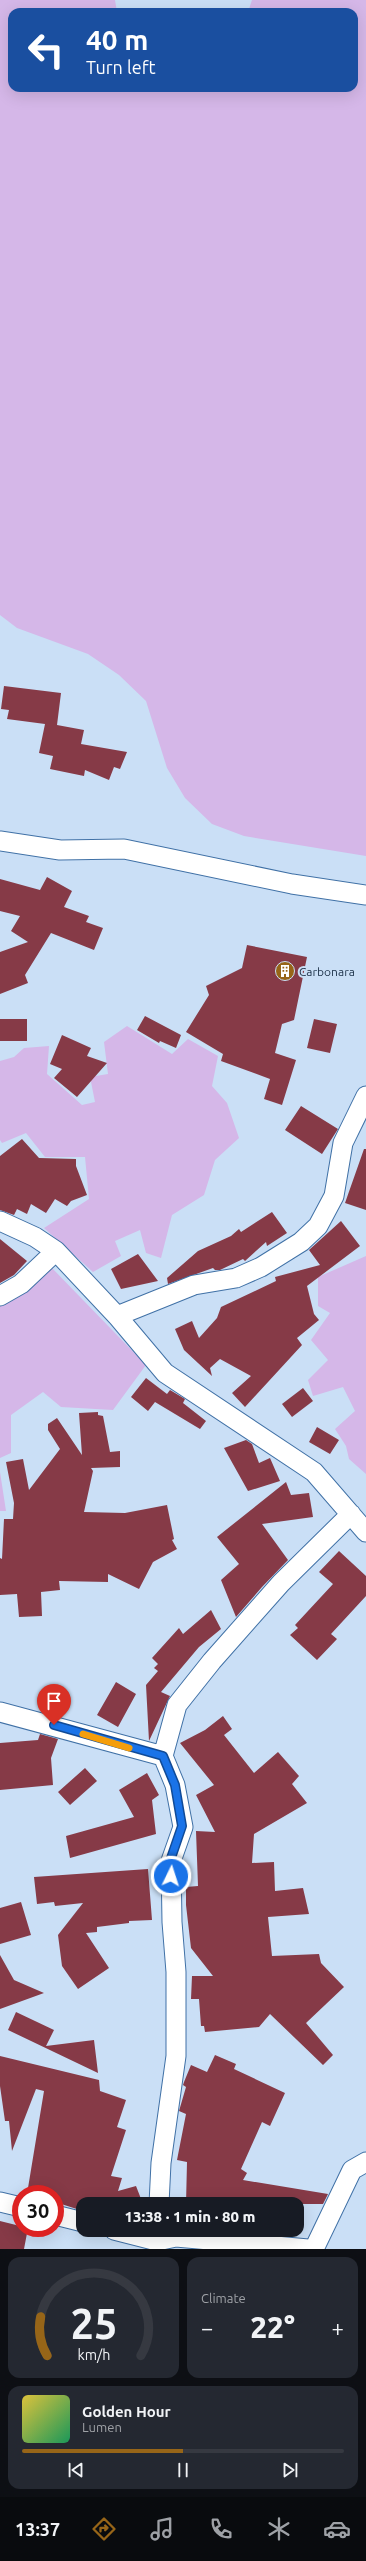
<!DOCTYPE html>
<meta charset="utf-8">
<style>
body{margin:0;font-family:Ubuntu,sans-serif;background:#242831;color:#f1f3f6;height:100vh;display:flex;flex-direction:column;font-size:15px;white-space:nowrap}
*{box-sizing:border-box;margin:0}
p{font-size:13px;color:#9ea1a6}
.icon{flex:none;width:22px;height:22px;fill:none;stroke:currentColor;stroke-width:2;stroke-linecap:round;stroke-linejoin:round}
.map{position:relative;height:2249px;overflow:hidden}
.side{display:flex;flex-direction:column;gap:8px;padding:8px;background:#0d0f14;flex:1}
.side>*{flex:none}
.guide{position:absolute;left:8px;top:8px;width:350px;height:84px;border-radius:12px;box-shadow:0 4px 16px #0002;background:#1a4fa0;color:#fff;overflow:hidden}
.speed{position:absolute;left:12px;top:2185px;display:flex;gap:8px;font-size:20px;font-weight:700;text-align:center}
.speed>*{display:grid;place-content:center;width:52px;height:52px;border-radius:50%;background:#171b24;box-shadow:0 4px 16px #0002;line-height:1}
.speed .limit{border:6px solid #d22;background:#fff;color:#111}
.pin{position:absolute;display:grid;place-items:center;width:34px;height:34px;color:#fff;margin:-41px -17px;border-radius:50% 50% 50% 0;rotate:-45deg;box-shadow:0 0 4px #0007}
.pin .icon{rotate:45deg}
.me{position:absolute;width:44px;margin:-22px;rotate:4deg;stroke-linejoin:round;filter:drop-shadow(0 0 3px #0008)}
.turn{display:flex;align-items:center;gap:14px;height:84px;padding:0 12px;font-size:18px}
.turn .icon{width:52px;height:52px;stroke-width:2.5}
.turn b{display:block;font-size:28px;line-height:34px}
.big{font-size:30px;font-weight:800;line-height:1.1}
.side .widget{flex:1;display:flex;flex-direction:column;justify-content:center;gap:6px;min-width:0;padding:0 14px;border-radius:12px;background:#242831}
.side .dial{align-items:center;gap:0}
.dial svg{height:104px;overflow:visible;fill:none;stroke:#363941;stroke-width:7;stroke-linecap:round;text-anchor:middle}
.dial text{fill:#f1f3f6;stroke:none}
.song{display:flex;align-items:center;gap:12px}
.cover{width:48px;height:48px;border-radius:6px;background:linear-gradient(135deg,hsl(50 70% 55%),hsl(150 70% 35%))}
.played{height:4px;border-radius:2px;background:linear-gradient(90deg,#976518 50%,#363941 50%)}
.keys{display:flex;justify-content:space-around;direction:ltr}
.heat{display:flex;justify-content:space-between;align-items:center;font-size:22px;direction:ltr}
.side .tiles{flex:1;display:grid;gap:8px;grid-template-columns:1fr 1fr}
.widget:last-child{grid-column:span 2}
.trip{position:absolute;left:76px;top:2197px;width:228px;height:40px;border-radius:12px;background:#171b24;box-shadow:0 4px 16px #0002;font-weight:800;line-height:40px;text-align:center}
.tab-bar{display:flex;height:64px;justify-content:space-around;align-items:center;background:#090b0e;color:#9ea1a6}
.tab-bar .icon{width:28px;height:28px}
.tab-bar .current{color:#976518}
.tab-bar b{font-size:18px;color:#f1f3f6}
.map>svg:first-child{display:block}
.green{fill:#d5b7e8}
.building{fill:#863a47}
.lines{fill:none;stroke-linecap:round;stroke-linejoin:round}
.street-casing{stroke:#4071a6;stroke-width:21}
.street{stroke:#fff;stroke-width:19}
.route-casing{stroke:#114b97;stroke-width:10}
.route{stroke:#1a73e8;stroke-width:7}
.slow{stroke:#f59e0b;stroke-width:7}
.labels{text-anchor:middle;dominant-baseline:central;stroke-width:4;stroke-linejoin:round;paint-order:stroke}
.poi-label{font-size:12px;fill:#1b3047;stroke:#cadff6;text-anchor:start}
</style>
<div class="map">
<svg width="366" height="2249" viewBox="0 0 366 2249">
<rect width="100%" height="100%" fill="#cadff6"/>
<!-- green -->
<path class="green" d="M0,0H115L117,12H12V88H354V12H248L252,0H366V856L244,836L212,824L185,798L167,768L146,701L119,675L88,654L17,628L0,615Z
M127,1026L172,1054L188,1039L218,1056L212,1086L227,1103L239,1138L215,1160L204,1195L172,1215L161,1258L146,1253L140,1230L115,1241L121,1256L93,1272L44,1228L89,1199L85,1157H45L26,1133L2,1143L0,1140V1061L14,1057L24,1048L49,1046L47,1074L82,1105L95,1102L90,1077L108,1074L104,1042Z
M366,1256V1474L349,1459L346,1446L335,1429L355,1411L343,1387L313,1396L308,1380L328,1360L311,1340L330,1313L318,1306V1277Z
M51,1267L146,1365L113,1410L61,1407L43,1392L11,1415V1453L0,1458V1299Z
M0,1472L6,1511H0Z"/>
<!-- building -->
<path class="building" d="M4,686L61,693L57,725L84,730L81,744L127,752L120,769L114,767L109,780L85,770L84,776L50,769L53,756L39,753L45,724L7,719L9,710L1,709Z
M47,877L72,891L64,907L89,916L86,922L103,928L94,950L51,933L25,975L28,983L0,994V952L28,942L11,931L20,916L0,911V879L40,890Z
M247,945L307,957L294,1020L282,1024L275,1053L296,1060L282,1105L264,1099L270,1079L221,1061L223,1054L186,1032L209,995L206,986L242,968Z
M145,1016L181,1035L176,1048L160,1041L159,1043L137,1030Z
M0,1019H27V1041H0Z
M314,1019L337,1024L330,1053L307,1048Z
M62,1035L91,1048L87,1056L107,1063L77,1097L54,1078L62,1069L50,1064Z
M301,1106L338,1129L322,1154L285,1130Z
M22,1139L39,1158L76,1159V1166L87,1195L71,1201L67,1206L55,1199L46,1213L31,1204L27,1214L17,1209L14,1215L0,1210V1156Z
M364,1149H366V1210L345,1203Z
M272,1212L287,1233L267,1246L266,1242L245,1261L243,1259L220,1270H215L213,1268L168,1284L167,1278L198,1251L231,1236L239,1229L241,1232Z
M341,1221L360,1246L307,1286L314,1314L319,1320L297,1338L302,1345L245,1407L232,1393L251,1376L220,1359L210,1368L212,1376L184,1350L175,1329L192,1321L199,1338L217,1318L221,1307L276,1281L275,1277L320,1265L309,1250Z
M0,1239L27,1261L14,1275L0,1283Z
M138,1254L158,1281L121,1289L111,1269Z
M146,1378L167,1394L170,1390L185,1399L183,1403L206,1421L200,1429L155,1402L148,1411L131,1397Z
M303,1388L313,1401L292,1417L282,1404Z
M98,1412V1415L103,1416L110,1452L120,1451V1467L91,1468L93,1471L84,1512L125,1513L167,1505L174,1539L172,1540L177,1549L153,1562L139,1589L108,1574V1582L59,1581L60,1590L41,1592L42,1616L19,1617L17,1594L0,1595V1558L2,1559L4,1519H13L14,1503L6,1462L23,1459L29,1490L60,1449L48,1430V1424L57,1418L82,1455L79,1413Z
M317,1427L339,1440L330,1454L309,1442Z
M246,1440L252,1444L259,1463L270,1458L280,1481L248,1491L224,1448Z
M286,1482L291,1495L309,1493L313,1517L262,1524L288,1560L262,1587L236,1617L221,1580L239,1564L217,1537Z
M339,1551L366,1576V1596L331,1634L337,1639L317,1660L290,1635L298,1628L295,1625L333,1584L319,1572Z
M211,1610L221,1629L199,1647L161,1692L170,1696L149,1741L146,1685L158,1671L154,1668L158,1664L152,1658L179,1628L183,1634Z
M116,1682L136,1694L118,1727L97,1715Z
M223,1716L232,1729L224,1735L254,1773L278,1752L299,1776L292,1784L307,1803L254,1834L252,1863L274,1862L275,1891L303,1888L309,1914L268,1917L272,1956L319,1954L321,1963L344,1987L306,2023L333,2055L323,2065L270,2014L259,2027L205,2032L204,2026H201L199,1999H191L192,1976H213L191,1948L186,1905V1887L198,1886L196,1831L215,1832L196,1795L214,1785L180,1743L205,1730Z
M40,1734L58,1739L51,1758L53,1785L0,1790V1743L38,1740Z
M85,1768L97,1781L70,1805L58,1792Z
M147,1773L159,1795L152,1800L156,1834L70,1858L66,1836L134,1817L119,1790Z
M148,1869L152,1920L129,1921V1923L97,1927V1932L86,1933L109,1968L78,1989L62,1966L58,1935L83,1903L55,1906L54,1902L37,1904L34,1877Z
M21,1902L31,1935L0,1944V1908Z
M0,1955L14,1980L44,1993L0,2009Z
M16,2012L54,2030L46,2046L94,2040L98,2073L8,2030Z
M215,2055L236,2064L234,2069L285,2093L270,2126L262,2122L241,2169L247,2173L243,2180L328,2194L323,2204H275L231,2197L230,2204H186L187,2162L177,2160L186,2114L179,2111L186,2087L183,2085L184,2082L191,2065L207,2072Z
M0,2056L99,2080L100,2091L126,2100L117,2127L126,2130L111,2176L122,2178L118,2191L136,2186L143,2204H83V2211L55,2202V2194H27L44,2091L36,2089L12,2151L9,2121H5L0,2086Z
M0,2221L28,2228L24,2249H0Z"/>
<g class="lines">
<!-- street casing -->
<g class="street-casing">
<path id="street" d="M0,841L60,850L124,849L292,884L366,895
M0,1221L35,1237L56,1251L117,1316L165,1373L314,1472L366,1532
M0,1296L21,1284L56,1251
M117,1316L194,1285L236,1278L261,1267L301,1242L318,1226L334,1196L343,1143L366,1096
M0,1712L163,1756
M0,2202L21,2207
M159,2204L161,2163L176,2056V1972L172,1922L171,1861L183,1827L175,1785L163,1756L177,1705L212,1661L281,1583L351,1514
M55,2215L83,2222
M114,2230L157,2241L176,2237L308,2249
M314,2249L352,2170L366,2162"/>
</g>
<!-- street -->
<use href="#street" class="street"/>
</g>
<g class="lines">
<!-- route casing -->
<g class="route-casing">
<path id="route" d="M54,1725L163,1756L175,1785L182,1826L170,1861L171,1876"/>
</g>
<!-- route -->
<use href="#route" class="route"/>
<!-- slow -->
<path class="slow" d="M83,1734L129,1748"/>
</g>
<!-- icons -->
<defs>
<g id="building-disc" transform="scale(1)"><circle r="9.5" fill="#976518" stroke="#cadff6"/><path d="M-4-6H4V6H1V3H-1V6H-4ZM-2.5-4.3h1.7v1.8h-1.7ZM.8-4.3h1.7v1.8H.8ZM-2.5-1h1.7V.8h-1.7ZM.8-1h1.7V.8H.8Z" fill="#fff"/></g>
</defs>
<g fill-rule="evenodd">
<use href="#building-disc" x="285" y="971"/>
</g>
<g class="labels">
<!-- poi labels -->
<g class="poi-label">
<text x="299" y="971">Carbonara</text>
</g>
</g>
</svg>
<div class="speed"><div class="limit">30</div></div>
<div class="pin" style="left:54px;top:1725px;background:#d93025"><svg class="icon" aria-label="arrive" viewBox="0 0 24 24"><path d="M6 21V4h12l-3 4 3 4H6"/></svg></div>
<svg class="me" style="left:171px;top:1876px" viewBox="-20 -20 40 40"><circle r="17" fill="#1a73e8" stroke="#fff" stroke-width="3"/><path d="M0-11L8 9 0 5-8 9z" fill="#fff"/></svg>
<div class="trip">13:38 · 1 min · 80 m</div>
<div class="guide">
<div class="turn"><svg class="icon" aria-label="left" viewBox="0 0 24 24"><path d="M17 20v-9H6M10 6l-5 5 5 5"/></svg><div><b>40 m</b>Turn left</div></div>
</div>
</div>
<section class="side">
<div class="tiles">
<div class="widget dial"><svg viewBox="0 0 100 80">
<path d="M14 69A42 42 0 1 1 86 69"/>
<path d="M14 69A42 42 0 0 1 9 39" stroke="#976518"/>
<text x="50" y="56" font-size="32" font-weight="700">25</text>
<text x="50" y="72" font-size="11">km/h</text>
</svg></div>
<div class="widget"><p>Climate</p>
<div class="heat"><a>−</a><b class="big">22°</b><a>+</a></div>
</div>
<div class="widget">
<div class="song"><i class="cover"></i><div><b>Golden Hour</b><p>Lumen</p></div></div>
<div class="played"></div>
<div class="keys"><svg class="icon" aria-label="previous" viewBox="0 0 24 24"><path d="M18 5L8 12l10 7zM5 5v14"/></svg><svg class="icon" aria-label="pause" viewBox="0 0 24 24"><path d="M8 5v14M16 5v14"/></svg><svg class="icon" aria-label="next" viewBox="0 0 24 24"><path d="M6 5l10 7-10 7zM19 5v14"/></svg></div>
</div>
</div>
</section>
<nav class="tab-bar">
<b>13:37</b>
<svg class="icon current" aria-label="directions" viewBox="0 0 24 24"><path d="M12 3l9 9-9 9-9-9zM9 14v-3h6M13 9l2 2-2 2"/></svg>
<svg class="icon" aria-label="music" viewBox="0 0 24 24"><path d="M9 18V5l10-2v13"/><circle cx="6" cy="18" r="3"/><circle cx="16" cy="16" r="3"/></svg>
<svg class="icon" aria-label="phone" viewBox="0 0 24 24"><path d="M5 4h4l2 5-3 2q2 4 5 5l2-3 5 2v4C11 20 4 13 5 4z"/></svg>
<svg class="icon" aria-label="climate" viewBox="0 0 24 24"><path d="M12 3v18M4 7l16 10M4 17L20 7"/></svg>
<svg class="icon" aria-label="car" viewBox="0 0 24 24"><path d="M5 17H2v-5l4-1 3-4h7l3 4 3 1v5h-3M9 17h6M6 11h13"/><circle cx="7" cy="17" r="2"/><circle cx="17" cy="17" r="2"/></svg>
</nav>
